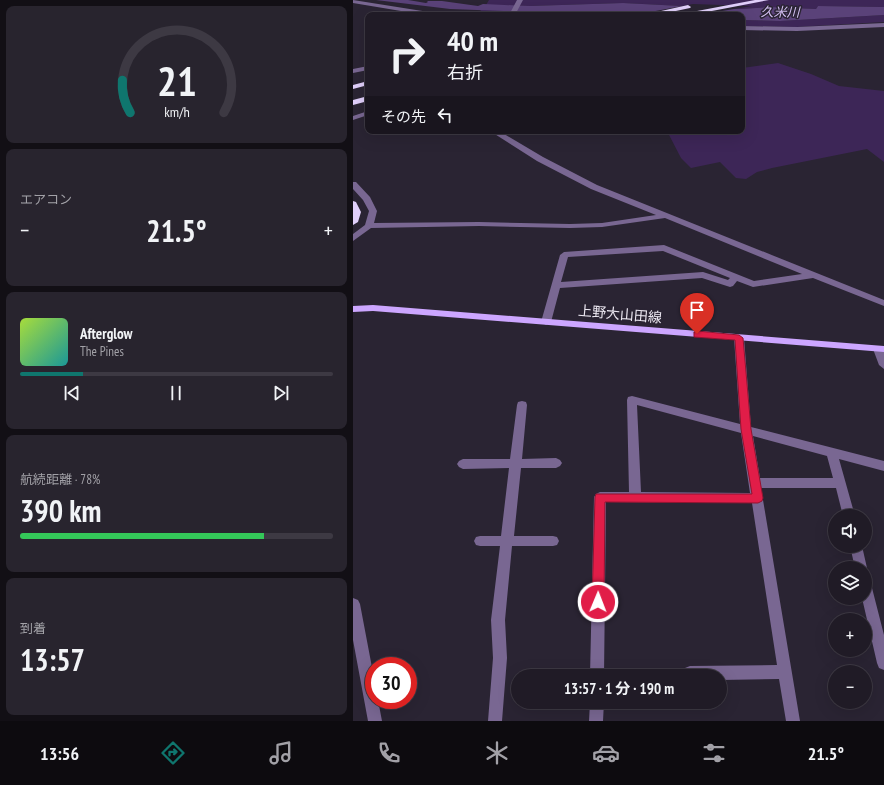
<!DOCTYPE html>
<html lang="ja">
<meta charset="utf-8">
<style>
body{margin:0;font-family:"PT Sans Narrow","Noto Sans JP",sans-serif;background:#28242e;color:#f1f3f6;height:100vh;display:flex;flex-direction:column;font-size:15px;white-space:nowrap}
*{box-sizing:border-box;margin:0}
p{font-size:13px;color:#a2a1a7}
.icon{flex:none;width:22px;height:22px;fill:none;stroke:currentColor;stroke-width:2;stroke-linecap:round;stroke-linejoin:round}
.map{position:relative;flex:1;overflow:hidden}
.sheet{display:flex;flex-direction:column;gap:6px;padding:6px;background:#120f15;width:353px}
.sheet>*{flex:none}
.guide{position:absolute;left:12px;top:12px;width:380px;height:122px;border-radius:8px;box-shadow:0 4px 16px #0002,0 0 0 1px #3d3943;background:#201b26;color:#f1f3f6;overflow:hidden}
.tools{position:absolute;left:475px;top:509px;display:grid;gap:8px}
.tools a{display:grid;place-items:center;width:44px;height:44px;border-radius:50%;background:#201b26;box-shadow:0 4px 16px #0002,0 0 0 1px #3d3943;font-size:20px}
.speed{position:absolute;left:12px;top:657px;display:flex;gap:8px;font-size:20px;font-weight:700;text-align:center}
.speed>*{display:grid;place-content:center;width:52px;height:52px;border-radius:50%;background:#201b26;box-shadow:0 4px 16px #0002,0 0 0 1px #3d3943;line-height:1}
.speed .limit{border:6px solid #d22;background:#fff;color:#111}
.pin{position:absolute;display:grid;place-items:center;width:34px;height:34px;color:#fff;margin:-41px -17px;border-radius:50% 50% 50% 0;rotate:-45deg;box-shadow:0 0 4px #0007}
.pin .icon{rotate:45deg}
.me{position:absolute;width:44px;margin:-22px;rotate:1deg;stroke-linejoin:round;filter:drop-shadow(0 0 3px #0008)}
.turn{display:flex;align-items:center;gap:14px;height:84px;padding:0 16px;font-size:18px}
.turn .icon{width:52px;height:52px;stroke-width:2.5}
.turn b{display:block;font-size:28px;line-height:34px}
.then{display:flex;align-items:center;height:38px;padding:0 16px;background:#0003;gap:8px;font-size:15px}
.big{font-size:30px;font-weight:700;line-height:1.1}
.sheet .tile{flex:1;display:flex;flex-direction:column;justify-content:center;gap:6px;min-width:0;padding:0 14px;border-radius:8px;background:#28242e}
.sheet .dial{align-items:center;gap:0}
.dial svg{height:104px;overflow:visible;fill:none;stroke:#3d3943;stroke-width:7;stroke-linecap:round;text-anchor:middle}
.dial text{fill:#f1f3f6;stroke:none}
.song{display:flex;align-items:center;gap:12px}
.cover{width:48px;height:48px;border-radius:6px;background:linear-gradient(135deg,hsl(80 70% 55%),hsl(180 70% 35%))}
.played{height:4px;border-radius:2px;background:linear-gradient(90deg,#0f766e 20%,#3d3943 20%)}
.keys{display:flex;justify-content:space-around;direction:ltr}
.heat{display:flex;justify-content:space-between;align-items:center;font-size:22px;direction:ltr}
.charge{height:6px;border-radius:3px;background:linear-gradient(90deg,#34c759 78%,#3d3943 0)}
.trip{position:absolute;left:158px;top:669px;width:216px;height:40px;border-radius:20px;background:#201b26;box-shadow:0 4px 16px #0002,0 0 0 1px #3d3943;font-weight:700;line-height:40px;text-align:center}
.dock{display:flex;height:64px;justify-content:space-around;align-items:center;background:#0d0b0f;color:#a2a1a7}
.dock .icon{width:28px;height:28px}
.dock .current{color:#0f766e}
.dock b{font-size:18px;color:#f1f3f6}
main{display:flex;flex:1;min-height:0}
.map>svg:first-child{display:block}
.green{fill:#3d2657}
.water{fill:#5a4279}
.pier{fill:#2a2433}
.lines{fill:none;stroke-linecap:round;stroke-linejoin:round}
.minor{fill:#796792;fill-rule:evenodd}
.major{fill:#cca6ff;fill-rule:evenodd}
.highway{fill:#e0cffa;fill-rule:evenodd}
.route{fill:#e11d48;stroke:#92132f}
.labels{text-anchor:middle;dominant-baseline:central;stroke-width:3;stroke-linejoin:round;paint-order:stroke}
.far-water-label{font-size:13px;font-style:italic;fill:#d5c1f4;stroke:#2a2433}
.street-label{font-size:14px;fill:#ece8f2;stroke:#2a2433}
</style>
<main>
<section class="sheet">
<div class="tile dial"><svg viewBox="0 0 100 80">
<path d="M14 69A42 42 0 1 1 86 69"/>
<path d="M14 69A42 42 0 0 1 8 44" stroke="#0f766e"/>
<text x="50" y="56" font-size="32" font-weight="700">21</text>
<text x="50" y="72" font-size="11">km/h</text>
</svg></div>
<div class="tile"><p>エアコン</p>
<div class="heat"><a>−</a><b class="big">21.5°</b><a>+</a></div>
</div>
<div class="tile">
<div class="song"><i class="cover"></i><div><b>Afterglow</b><p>The Pines</p></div></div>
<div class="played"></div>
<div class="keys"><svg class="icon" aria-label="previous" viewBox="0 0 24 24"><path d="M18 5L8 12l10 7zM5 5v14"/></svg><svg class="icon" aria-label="pause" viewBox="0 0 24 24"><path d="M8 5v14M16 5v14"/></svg><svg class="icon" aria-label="next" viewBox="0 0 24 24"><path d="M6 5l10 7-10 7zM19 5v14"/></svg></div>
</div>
<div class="tile"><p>航続距離 · 78%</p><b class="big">390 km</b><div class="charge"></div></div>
<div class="tile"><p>到着</p><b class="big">13:57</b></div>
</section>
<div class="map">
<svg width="531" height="721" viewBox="0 0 531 721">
<rect width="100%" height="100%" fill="#2a2433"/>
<!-- green -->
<path class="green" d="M136,0H531V7L465,6L463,9L418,7L387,9L270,3L177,6L133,5Z
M128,10L255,12L299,15H158L126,13Z
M531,15V22L443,27L389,26V20L427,21Z
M425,63L458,74L486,86L531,91V162L514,149L419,168L404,172L393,179L383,178L367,162L338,168L328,158L314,131H389V68Z"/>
<!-- water -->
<path class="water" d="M23,0H55L73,3L75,2L74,1H89L125,6L130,4L177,6L270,3L387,9L418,7L463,9L465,6L531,7V15L427,21L389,20V15L175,12L97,9Z"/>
<!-- pier -->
<path class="pier" d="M340,4L399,6L345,15H281Z"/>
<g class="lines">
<!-- minor -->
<path class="minor" d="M0,0L82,13L85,15H72L0,3Z
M164,0H170L162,15H156Z
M531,23V27L444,31L389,30V26L444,27Z
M15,66V70L0,73V69Z
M15,111V115L0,120V116Z
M137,131H146L190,157L244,185L531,300V306L460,278L400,287L384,281L380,286L377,287L349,278L207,288L198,322L193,325L188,322L207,255L211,252L311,245L401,281L449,274L312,218L249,227L217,228L126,226L18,228L0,241V234L12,225L16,211L10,200L0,189V182H3L17,197L24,211L21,223L126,222L217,224L249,223L303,215L238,189L184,161ZM310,251L377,278L375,280L350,272L208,282L215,257Z
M386,335L391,338L398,427L531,461V471L486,459L502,516H490L483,488H408L447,721H433L426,679L367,680V676H331L330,673L332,668L337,666L424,665L399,503L253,502L251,676H237L241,497L243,494L247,492H276L274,400L275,397L279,396L387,424L381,338ZM284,405L388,433L397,493L288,492ZM400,436L474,456L480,478H407Z
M525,346L528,347L531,352V369L526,365L520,349Z
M169,401L173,402L174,405L169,459L203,458L207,460L209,463L207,466L203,468H168L161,536H200L204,537L206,541L204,545L200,546H159L152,620L154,658L149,721H135L140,658L138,620L147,546H127L123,545L121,541L123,537L127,536H148L156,468L110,469L106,467L104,464L106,461L110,459H157L164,405L165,402Z
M497,546H509L514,568L512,572V568H502Z
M512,578L517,580L518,584L531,635V670L526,668L524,663L509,598H512Z
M0,598L5,600L7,604L21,678V700H25L29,721H15L0,640Z
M237,702H251L250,721H236Z"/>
<!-- major -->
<path class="major" d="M20,305L531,346V352L20,311L0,312V306Z"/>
<!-- highway -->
<path class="highway" d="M402,0H416L338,15H323Z
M335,5L338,7L337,8L304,15H290Z
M15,81V85L0,89V85Z
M15,96V101L0,105V100Z
M0,201L3,202L8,212L5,222L0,225Z"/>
</g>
<!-- route -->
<path class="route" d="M344,331L386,335L390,338L398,429L410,498L409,501L405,503L252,502L251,602L250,606L245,607L241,606L239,602L242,497L243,494H399L388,429L382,340L341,337V332Z"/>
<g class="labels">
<!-- far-water labels -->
<g class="far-water-label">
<text transform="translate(427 12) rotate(1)">久米川</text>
</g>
<!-- street labels -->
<g class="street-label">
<text transform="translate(267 314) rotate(5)">上野大山田線</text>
</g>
</g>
</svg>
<div class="tools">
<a><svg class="icon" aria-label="sound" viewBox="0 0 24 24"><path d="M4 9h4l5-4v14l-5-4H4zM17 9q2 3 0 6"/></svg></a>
<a><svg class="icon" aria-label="layers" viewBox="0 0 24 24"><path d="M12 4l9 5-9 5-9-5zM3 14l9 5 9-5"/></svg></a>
<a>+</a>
<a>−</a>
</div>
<div class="speed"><div class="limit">30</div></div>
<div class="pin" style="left:344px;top:334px;background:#d93025"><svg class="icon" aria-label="arrive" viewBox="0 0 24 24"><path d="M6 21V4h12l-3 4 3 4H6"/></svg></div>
<svg class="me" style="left:245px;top:602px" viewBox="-20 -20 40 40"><circle r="17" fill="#e11d48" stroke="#fff" stroke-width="3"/><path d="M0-11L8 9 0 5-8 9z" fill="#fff"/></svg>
<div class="trip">13:57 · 1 分 · 190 m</div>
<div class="guide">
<div class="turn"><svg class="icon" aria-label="right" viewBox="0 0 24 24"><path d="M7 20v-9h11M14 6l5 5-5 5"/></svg><div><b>40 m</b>右折</div></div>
<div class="then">その先<svg class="icon" aria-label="left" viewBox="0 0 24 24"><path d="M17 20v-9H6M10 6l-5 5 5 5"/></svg></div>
</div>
</div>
</main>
<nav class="dock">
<b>13:56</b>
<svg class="icon current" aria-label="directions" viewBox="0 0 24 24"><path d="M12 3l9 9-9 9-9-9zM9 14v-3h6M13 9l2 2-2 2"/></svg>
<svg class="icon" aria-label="music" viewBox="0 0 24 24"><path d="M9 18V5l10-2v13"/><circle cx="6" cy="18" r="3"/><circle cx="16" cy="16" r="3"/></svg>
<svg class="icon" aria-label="phone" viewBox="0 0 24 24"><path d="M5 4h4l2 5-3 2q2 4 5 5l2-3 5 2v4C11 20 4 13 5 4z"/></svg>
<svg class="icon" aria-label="climate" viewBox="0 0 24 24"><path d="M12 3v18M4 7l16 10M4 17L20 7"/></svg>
<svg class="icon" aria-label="car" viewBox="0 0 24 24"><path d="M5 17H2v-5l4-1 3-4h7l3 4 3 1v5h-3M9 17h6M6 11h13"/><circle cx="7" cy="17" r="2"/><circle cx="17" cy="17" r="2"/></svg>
<svg class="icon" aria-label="filters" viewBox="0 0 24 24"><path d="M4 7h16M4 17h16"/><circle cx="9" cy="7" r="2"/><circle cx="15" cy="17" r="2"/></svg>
<b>21.5°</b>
</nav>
